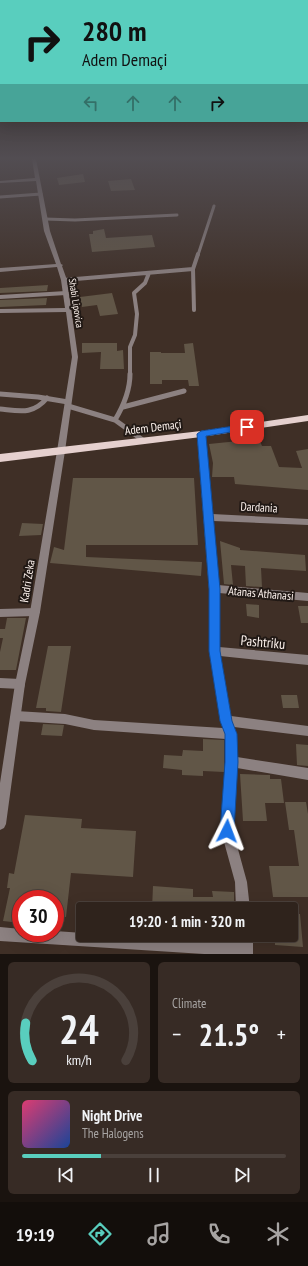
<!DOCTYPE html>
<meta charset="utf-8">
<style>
body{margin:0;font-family:"PT Sans Narrow",sans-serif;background:#372b25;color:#f1f3f6;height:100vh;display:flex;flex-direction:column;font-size:15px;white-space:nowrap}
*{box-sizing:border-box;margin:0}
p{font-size:13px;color:#a7a4a3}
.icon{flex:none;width:22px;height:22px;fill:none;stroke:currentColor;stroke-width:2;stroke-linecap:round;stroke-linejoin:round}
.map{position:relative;height:954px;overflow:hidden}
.drawer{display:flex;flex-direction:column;gap:8px;padding:8px;background:#1a130f;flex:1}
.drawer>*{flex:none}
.top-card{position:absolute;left:0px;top:0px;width:308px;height:122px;box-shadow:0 4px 16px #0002,0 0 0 1px #4a403b;background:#59cebe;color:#111;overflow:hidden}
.speed{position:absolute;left:12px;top:890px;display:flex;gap:8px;font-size:20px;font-weight:700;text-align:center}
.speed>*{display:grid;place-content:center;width:52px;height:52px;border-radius:50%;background:#2f231c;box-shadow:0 4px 16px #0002,0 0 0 1px #4a403b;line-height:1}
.speed .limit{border:6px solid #d22;background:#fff;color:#111}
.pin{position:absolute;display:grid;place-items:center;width:34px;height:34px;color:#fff;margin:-17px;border-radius:8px;box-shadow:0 2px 6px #0006}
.me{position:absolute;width:44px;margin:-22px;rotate:3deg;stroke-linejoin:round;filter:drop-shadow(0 0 3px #0008)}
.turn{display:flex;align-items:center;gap:14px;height:84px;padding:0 16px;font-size:18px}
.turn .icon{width:52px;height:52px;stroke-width:2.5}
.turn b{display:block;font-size:28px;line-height:34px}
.lanes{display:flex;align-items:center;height:38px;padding:0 16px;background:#0003;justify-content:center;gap:20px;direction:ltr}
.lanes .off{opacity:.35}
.big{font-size:30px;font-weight:800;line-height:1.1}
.drawer .widget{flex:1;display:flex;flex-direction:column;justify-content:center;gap:6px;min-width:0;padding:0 14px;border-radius:6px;background:#372b25}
.drawer .dial{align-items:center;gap:0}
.dial svg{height:104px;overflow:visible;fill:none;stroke:#4a403b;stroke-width:7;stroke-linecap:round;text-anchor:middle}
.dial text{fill:#f1f3f6;stroke:none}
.song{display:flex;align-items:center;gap:12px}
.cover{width:48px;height:48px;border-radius:6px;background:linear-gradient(135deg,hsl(340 70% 55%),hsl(220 70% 35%))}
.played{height:4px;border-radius:2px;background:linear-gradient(90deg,#59cebe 30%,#4a403b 30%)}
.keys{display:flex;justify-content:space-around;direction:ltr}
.heat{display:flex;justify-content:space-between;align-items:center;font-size:22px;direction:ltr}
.drawer .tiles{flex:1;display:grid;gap:8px;grid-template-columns:1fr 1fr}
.widget:last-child{grid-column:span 2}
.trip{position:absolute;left:76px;top:902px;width:222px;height:40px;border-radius:4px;background:#2f231c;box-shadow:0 4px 16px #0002,0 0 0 1px #4a403b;font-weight:800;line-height:40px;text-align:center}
.dock{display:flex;height:64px;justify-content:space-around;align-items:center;background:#130e0b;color:#a7a4a3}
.dock .icon{width:28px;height:28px}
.dock .selected{color:#59cebe}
.dock b{font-size:18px;color:#f1f3f6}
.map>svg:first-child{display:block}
.building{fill:#615647}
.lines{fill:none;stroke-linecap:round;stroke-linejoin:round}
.service-far2{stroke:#8c8181;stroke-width:3}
.service-far1{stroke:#8c8181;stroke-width:4}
.service{stroke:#8c8181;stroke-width:5}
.minor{fill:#8c8181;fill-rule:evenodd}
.tertiary{fill:#8c8181;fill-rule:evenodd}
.primary{fill:#e5d0ce;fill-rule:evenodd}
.route{fill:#1a73e8;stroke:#114b97}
.labels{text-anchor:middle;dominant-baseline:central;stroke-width:4;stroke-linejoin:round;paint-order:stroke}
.far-street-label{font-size:10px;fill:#fdf2ed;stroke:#211915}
.street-label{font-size:12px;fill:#fdf2ed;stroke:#211915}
.near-street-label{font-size:14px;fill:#fdf2ed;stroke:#211915}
</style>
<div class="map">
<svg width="308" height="954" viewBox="0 0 308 954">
<rect width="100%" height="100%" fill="#3f2f26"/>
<!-- building -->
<path class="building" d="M83,174L85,182L59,185L57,178Z
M131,179L135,190L111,191L108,181Z
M104,229L106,238L152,235L155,247L92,252L89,234H93V231Z
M48,285L47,291L0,293V288Z
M112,293L118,314L100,316L97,305L82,307L80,297Z
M47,298L46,305L0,307V300Z
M82,343H117V351L123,350L124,369H100L101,352L82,353Z
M193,343L199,386H189L188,380H162V384H150V352H161V353H185L184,344Z
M259,439L262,446H271L279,467L302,468L296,451L308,449V490L235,484L234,477H212L213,463L209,444Z
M73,478H194L198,545H86V557L202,562L201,576L50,563L54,547L64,550Z
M22,523L43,524L41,535L19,536Z
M220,541L240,548V550L305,555L306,571L261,568L262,587L246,586L245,566L231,565L233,585L224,584Z
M246,604L259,605V618L247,616Z
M298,606H308V623H301Z
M7,618H26L16,670H0V652L3,638H0V629H5Z
M48,646H71L61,712L46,711V708H36Z
M281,695H297L299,708H283Z
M43,724L64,725L62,736L41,735Z
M203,739L224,740V772L203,771V776L182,775V770L163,768L164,755L182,756L183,750L203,751Z
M296,744L308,745V766L297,765Z
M240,774L267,775H270V779H281L284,803H265L267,821H243Z
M285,802H306L308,814V897H273L269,866H299L294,830H289Z
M25,815L82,819L81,828L136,831L133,877L71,873L66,917L55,916V899H21V923L3,921L10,888H7L9,873L14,874Z
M153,886L193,889V897H213L212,891L234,892V909H152Z
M291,914H300L303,947L275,945V935H291Z"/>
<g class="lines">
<!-- service-far2 -->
<path class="service-far2" d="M0,197L41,194
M45,219L75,220L177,215
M198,255L214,206"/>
<!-- service-far1 -->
<path class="service-far1" d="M64,280L193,269
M0,297L66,293
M194,310L193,269L198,254
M130,375V347L135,335L137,314L134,293L145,283L149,273"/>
<!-- service -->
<path class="service" d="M0,394L38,397L68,402
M68,406L115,420L144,441
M123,407L184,391
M0,409C20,411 33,415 47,398
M115,420C124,405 130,391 130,374"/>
<!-- minor -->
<path class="minor" d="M32,159H36L50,231L61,264L63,265L62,266L67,280L78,357L65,451L61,454L57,451L72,357L66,312L0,313V309L65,308L61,280L57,267L0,272V268L56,264L44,231L36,181L0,183V181L35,178Z
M201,431L205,434L212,514L308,519V525L213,521L218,585L308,593V601L219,593V647L308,655V665L220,656L231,716L308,726V736L234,727L237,734V757L308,768V780L237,768L233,831L247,882L250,909H236L235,882L221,831L226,762V739L94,730L65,724L16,721L12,720L11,716L12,712L16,711L65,714L94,720L223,728L221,721L209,651V589L197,434Z
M35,608L38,609L40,612L38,615L35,616L0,617V609Z
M0,678L20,679L24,680L25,684L24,688L20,689L0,688Z
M0,927L21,929V933H55V931L83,933V935H119L239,943V935H253V954H204L0,941Z"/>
<!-- tertiary -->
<path class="tertiary" d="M61,448L65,451L40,612L25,684L6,824L4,828L0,830V783L15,684L30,612L57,451Z"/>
<!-- primary -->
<path class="primary" d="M308,415V421L201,437L0,462V454L201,431Z"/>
</g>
<!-- sky -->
<linearGradient id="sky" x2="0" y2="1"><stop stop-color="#231a15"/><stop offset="0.54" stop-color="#524d52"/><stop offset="1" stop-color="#524d52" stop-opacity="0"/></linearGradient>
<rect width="308" height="293" fill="url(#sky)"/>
<!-- route -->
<path class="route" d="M247,424L250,425L251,427L250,429L206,436L220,589V651L232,721L237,734L238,762L234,831L232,836L227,838L223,836L220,831L225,762V734L220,721L209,651V589L197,434L201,431Z"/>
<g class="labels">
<!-- far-street labels -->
<g class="far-street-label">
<text transform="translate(76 303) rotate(81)">Shabi Lipovica</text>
</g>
<!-- street labels -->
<g class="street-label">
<text transform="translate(153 427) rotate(-7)">Adem Demaçi</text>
<text transform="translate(259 507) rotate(3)">Dardania</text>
<text transform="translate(27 581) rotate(-81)">Kadri Zeka</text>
<text transform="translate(261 593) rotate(5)">Atanas Athanasi</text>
</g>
<!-- near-street labels -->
<g class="near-street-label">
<text transform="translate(263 642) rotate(5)">Pashtriku</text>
</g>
</g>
</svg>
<div class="speed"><div class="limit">30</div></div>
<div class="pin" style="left:247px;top:427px;background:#d93025"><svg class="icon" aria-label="arrive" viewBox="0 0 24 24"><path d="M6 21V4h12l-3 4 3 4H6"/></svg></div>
<svg class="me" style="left:227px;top:831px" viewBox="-20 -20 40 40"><path d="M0-17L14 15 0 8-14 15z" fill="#1a73e8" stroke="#fff" stroke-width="4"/></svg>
<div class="trip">19:20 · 1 min · 320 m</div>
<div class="top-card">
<div class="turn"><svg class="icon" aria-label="right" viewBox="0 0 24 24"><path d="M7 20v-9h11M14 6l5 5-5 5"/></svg><div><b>280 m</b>Adem Demaçi</div></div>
<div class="lanes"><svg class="icon off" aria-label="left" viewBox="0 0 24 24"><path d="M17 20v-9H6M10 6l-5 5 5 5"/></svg><svg class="icon off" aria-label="ahead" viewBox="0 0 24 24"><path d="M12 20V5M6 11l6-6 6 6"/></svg><svg class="icon off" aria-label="ahead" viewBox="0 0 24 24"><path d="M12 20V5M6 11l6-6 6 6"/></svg><svg class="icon" aria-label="right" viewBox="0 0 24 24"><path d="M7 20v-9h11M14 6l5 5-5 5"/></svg></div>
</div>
</div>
<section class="drawer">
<div class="tiles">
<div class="widget dial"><svg viewBox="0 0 100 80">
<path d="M14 69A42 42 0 1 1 86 69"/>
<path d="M14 69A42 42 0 0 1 9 40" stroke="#59cebe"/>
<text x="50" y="56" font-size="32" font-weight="700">24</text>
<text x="50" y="72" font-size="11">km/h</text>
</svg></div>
<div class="widget"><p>Climate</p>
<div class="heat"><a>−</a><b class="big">21.5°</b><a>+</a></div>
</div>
<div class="widget">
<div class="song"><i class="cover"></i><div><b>Night Drive</b><p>The Halogens</p></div></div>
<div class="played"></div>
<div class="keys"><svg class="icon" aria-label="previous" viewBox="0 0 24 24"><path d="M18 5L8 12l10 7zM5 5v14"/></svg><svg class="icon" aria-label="pause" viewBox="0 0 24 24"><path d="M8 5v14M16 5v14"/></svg><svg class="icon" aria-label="next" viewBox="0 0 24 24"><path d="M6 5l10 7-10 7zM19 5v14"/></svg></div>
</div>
</div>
</section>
<nav class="dock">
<b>19:19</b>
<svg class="icon selected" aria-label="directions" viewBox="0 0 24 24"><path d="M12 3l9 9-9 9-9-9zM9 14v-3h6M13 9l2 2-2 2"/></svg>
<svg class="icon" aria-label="music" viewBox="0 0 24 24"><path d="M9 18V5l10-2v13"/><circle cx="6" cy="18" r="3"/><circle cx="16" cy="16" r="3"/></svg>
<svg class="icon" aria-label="phone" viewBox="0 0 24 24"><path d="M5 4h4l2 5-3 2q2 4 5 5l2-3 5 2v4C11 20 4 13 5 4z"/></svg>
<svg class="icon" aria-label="climate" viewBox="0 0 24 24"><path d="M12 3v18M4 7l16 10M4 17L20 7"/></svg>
</nav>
